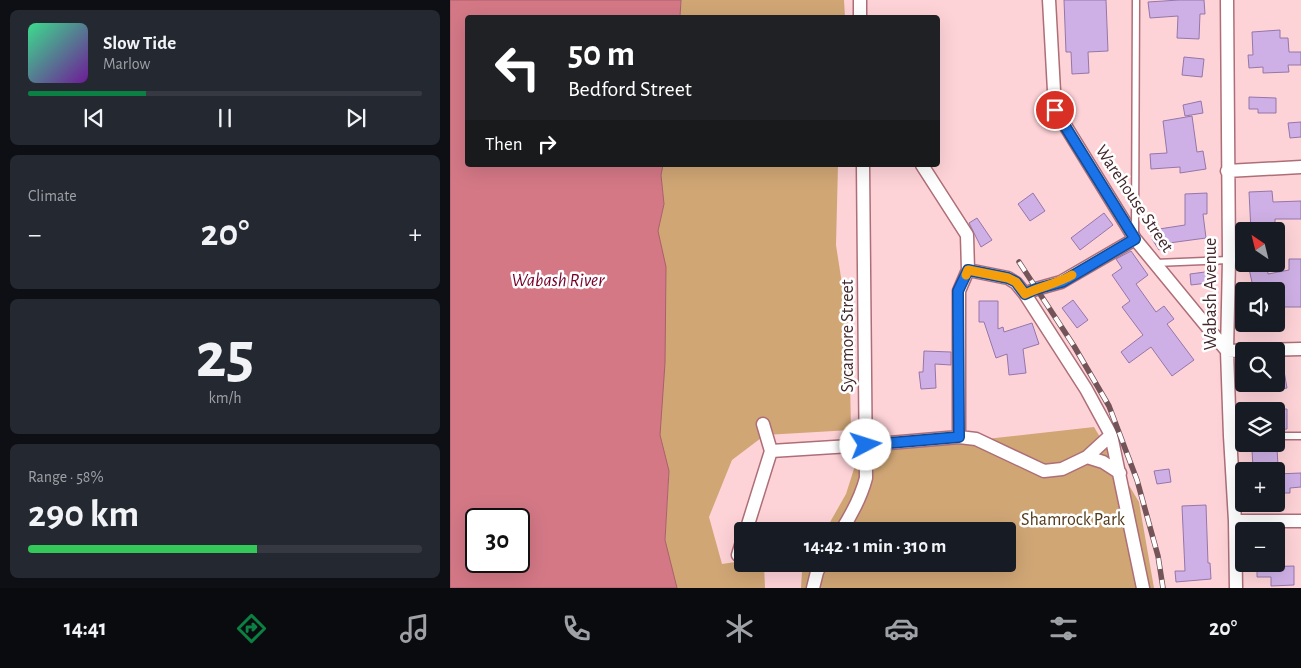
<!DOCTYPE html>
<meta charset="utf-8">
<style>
body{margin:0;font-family:"Alegreya Sans",sans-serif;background:#242831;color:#f1f3f6;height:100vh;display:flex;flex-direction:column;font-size:19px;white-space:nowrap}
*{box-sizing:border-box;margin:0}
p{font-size:16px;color:#9ea1a6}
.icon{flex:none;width:28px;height:28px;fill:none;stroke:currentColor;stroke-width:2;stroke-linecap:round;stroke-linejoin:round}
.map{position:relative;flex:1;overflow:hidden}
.details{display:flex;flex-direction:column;gap:10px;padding:10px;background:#0d0f14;width:450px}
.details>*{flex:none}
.hud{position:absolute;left:15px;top:15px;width:475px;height:152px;border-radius:5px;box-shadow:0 5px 20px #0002;background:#202124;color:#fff;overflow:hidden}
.needle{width:32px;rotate:325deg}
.tools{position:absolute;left:785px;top:222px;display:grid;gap:10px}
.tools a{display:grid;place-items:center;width:50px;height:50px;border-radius:5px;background:#171b24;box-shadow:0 5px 20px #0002;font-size:25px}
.speed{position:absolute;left:15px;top:508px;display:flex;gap:10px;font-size:25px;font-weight:700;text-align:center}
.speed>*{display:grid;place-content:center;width:65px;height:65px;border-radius:50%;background:#171b24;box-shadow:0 5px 20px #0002;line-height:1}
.speed .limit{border:2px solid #111;border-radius:8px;background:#fff;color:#111}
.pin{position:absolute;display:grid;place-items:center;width:42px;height:42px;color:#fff;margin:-21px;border:2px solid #fff;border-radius:50%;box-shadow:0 1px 5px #0007}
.me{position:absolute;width:55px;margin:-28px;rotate:85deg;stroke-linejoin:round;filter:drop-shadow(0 0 4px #0008)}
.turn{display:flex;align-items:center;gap:18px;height:105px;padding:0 20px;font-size:22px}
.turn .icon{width:65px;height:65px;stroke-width:2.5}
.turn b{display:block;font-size:35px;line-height:42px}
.then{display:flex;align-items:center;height:48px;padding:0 20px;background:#0003;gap:10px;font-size:19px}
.big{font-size:38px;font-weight:700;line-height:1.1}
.details .tile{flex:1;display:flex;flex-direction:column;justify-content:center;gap:8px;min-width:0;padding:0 18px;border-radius:8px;background:#242831}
.details .dial{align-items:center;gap:0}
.dial b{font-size:65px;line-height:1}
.song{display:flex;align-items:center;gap:15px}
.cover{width:60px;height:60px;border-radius:8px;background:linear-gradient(135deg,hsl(150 70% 55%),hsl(280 70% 35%))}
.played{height:5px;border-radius:2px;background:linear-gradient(90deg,#0b8043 30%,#363941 30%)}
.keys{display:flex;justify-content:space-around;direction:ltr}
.heat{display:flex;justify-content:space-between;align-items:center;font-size:28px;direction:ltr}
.charge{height:8px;border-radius:4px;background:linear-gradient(90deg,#34c759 58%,#363941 0)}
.trip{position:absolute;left:284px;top:522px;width:282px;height:50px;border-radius:5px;background:#171b24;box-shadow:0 5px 20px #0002;font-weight:700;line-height:50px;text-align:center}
.tab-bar{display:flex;height:80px;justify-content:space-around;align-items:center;background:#090b0e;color:#9ea1a6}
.tab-bar .icon{width:35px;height:35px}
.tab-bar .current{color:#0b8043}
.tab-bar b{font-size:22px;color:#f1f3f6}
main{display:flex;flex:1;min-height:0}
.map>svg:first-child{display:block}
.green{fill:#d0a675}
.water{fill:#d47886;stroke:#a8606b;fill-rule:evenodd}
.building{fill:#cfb0e6;stroke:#9476a9}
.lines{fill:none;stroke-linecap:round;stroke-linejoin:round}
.service-casing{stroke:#ae6e77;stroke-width:9}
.minor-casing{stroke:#ae6e77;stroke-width:15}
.service{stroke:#fff;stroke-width:6}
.minor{stroke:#fff;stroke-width:12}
.rail-casing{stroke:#735458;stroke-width:5.5}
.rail{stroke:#fff;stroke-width:4;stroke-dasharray:11;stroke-linecap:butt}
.route-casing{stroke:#114b97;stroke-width:12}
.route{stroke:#1a73e8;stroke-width:9}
.slow{stroke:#f59e0b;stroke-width:9}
.labels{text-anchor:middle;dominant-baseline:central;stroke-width:5;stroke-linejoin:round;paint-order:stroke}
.street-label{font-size:18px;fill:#42272b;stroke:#fff}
.park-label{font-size:18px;fill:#523919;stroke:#fff}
.water-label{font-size:19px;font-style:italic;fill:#75002a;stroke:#fff}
</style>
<main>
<section class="details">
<div class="tile">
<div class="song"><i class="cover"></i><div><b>Slow Tide</b><p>Marlow</p></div></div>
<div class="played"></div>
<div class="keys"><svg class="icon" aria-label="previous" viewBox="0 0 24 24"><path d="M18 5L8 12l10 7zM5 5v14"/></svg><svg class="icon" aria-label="pause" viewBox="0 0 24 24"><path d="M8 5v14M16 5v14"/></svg><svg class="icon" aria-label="next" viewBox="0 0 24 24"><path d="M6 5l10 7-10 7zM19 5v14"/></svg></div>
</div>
<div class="tile"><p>Climate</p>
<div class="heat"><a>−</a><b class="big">20°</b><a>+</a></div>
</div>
<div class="tile dial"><b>25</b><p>km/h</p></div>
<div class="tile"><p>Range · 58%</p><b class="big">290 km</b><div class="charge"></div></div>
</section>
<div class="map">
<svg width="851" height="588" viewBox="0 0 851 588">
<rect width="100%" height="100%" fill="#fed3d8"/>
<!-- green -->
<path class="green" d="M231,0H394L395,17L230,18Z
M213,165H388L386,245L399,329L401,430L315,435L282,460L259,517L272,564L292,561V564H314L315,588H225L215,540L219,474L210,435L208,231L214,204L211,175Z
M644,427L689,502L704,588H351L352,571L357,564H558V531H375L396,494L409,453Z"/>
<!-- water -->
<path class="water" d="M0,0H231L230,17L18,18V165H213L211,175L214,204L208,231L216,267L215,363L210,435L219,471L215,540L227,588H0ZM26,519H69V561H26Z"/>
<!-- building -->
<path class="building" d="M614,0H656L658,51L638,52L639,73L622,74L621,52H616Z
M729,0H754L755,14H750L749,39L727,38L728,16L700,18L698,2Z
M830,30V38H838L839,52H851V65H838L839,72L813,73V67L799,68L798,55H803L802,32Z
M734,57L754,59L752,77L732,75Z
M799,97L826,98V113H808V109H799Z
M751,101L753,113L735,116L733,105Z
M742,116L747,152L753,151L756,169L730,173V167L701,169L700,154L717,153L713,121Z
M851,122V137L840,138L838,123Z
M822,191L823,202L851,201V219H825V231H801L799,192Z
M583,193L595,211L580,221L568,204Z
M757,193V214H753L756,238L719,243L709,250L702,239L704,238L696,228L704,222L709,229L735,225V194Z
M654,213L663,225L630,250L621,238Z
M527,218L542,240L531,247L519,223Z
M681,251L698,275L686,284L706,312L714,306L724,319L717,324L744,360L722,376L701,347L679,363L671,352L693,335L672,307L680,301L662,275L672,268L666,259Z
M839,259H851V307H826V283L803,287L798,264H817L818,274L839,270Z
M755,272L757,283L741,285L740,274Z
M623,300L638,320L627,328L612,308Z
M529,301H548V329L553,327L554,332L582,323L589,344L573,349L576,373L559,375L557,354L546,358L534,322H529Z
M474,351L501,352V365L485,364L486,388L471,389L469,372H473Z
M826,360H832L837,388L826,390Z
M826,409H837V429L826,430Z
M827,448L828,466L803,468L802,450Z
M719,469L721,482L707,484L704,471Z
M851,473V487L840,488V493H826V474Z
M756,505L758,563H760L761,579L726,582L725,571H735L732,506Z
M844,566V585L821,586V577H807V567Z"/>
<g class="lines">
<!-- service casing -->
<g class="service-casing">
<path id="service" d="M685,234L686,0
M705,263L779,260
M780,436H794
M826,436H851"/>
</g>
<!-- minor casing -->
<g class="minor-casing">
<path id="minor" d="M410,0V18
M599,0L605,109L685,239L777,351L851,349
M777,0L779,260L777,351L780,436L785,521L786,588
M472,165L517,235L518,270L509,291V437
M777,171L851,167
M518,270L558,278L566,283L575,294L586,289L611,282L685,239
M661,435L693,588
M321,451L416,445L509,437L526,439L594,471L612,469L637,457L661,435L636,389L575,294
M637,457L653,462L670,473
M785,521H851
M296,531L321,451L313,424
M391,531C402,514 411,497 416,478L413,165
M288,555L292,542
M363,588L367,572L371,564"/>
</g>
<!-- service -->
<use href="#service" class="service"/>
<!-- minor -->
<use href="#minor" class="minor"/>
<!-- rail casing -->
<g class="rail-casing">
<path id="rail" d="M569,262L624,346L659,406L687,480L708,556L713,588"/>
</g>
<!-- rail -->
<use href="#rail" class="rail"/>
</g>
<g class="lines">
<!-- route casing -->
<g class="route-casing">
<path id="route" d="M416,445L509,437L508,291L518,270L558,278L566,282L575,294L586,289L612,282L685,239L605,110"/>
</g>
<!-- route -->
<use href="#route" class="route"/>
<!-- slow -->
<path class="slow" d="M516,275L518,270L558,278L566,282L575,294C591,286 607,284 622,275"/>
</g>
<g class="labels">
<!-- street labels -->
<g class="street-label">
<text transform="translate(684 199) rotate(56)">Warehouse Street</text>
<text transform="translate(761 294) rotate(-90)">Wabash Avenue</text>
<text transform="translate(398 336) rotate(-90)">Sycamore Street</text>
</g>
<!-- park labels -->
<g class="park-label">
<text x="623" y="520">Shamrock Park</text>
</g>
<!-- water labels -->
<g class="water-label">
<text x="108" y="280">Wabash River</text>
</g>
</g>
</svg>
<div class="tools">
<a><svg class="needle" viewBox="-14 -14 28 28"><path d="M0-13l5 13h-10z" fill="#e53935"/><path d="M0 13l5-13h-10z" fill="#9ea1a6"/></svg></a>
<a><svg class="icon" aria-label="sound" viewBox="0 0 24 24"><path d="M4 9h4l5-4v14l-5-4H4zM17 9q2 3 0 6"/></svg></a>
<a><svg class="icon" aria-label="search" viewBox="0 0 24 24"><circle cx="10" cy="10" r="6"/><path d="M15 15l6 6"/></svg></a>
<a><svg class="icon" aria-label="layers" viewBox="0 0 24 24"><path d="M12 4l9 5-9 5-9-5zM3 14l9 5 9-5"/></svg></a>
<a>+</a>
<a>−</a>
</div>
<div class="speed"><div class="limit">30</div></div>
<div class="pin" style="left:605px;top:110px;background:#d93025"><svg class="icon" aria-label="arrive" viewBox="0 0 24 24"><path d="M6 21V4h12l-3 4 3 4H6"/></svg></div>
<svg class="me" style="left:416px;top:445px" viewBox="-20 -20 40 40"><circle r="19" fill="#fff"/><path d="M0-13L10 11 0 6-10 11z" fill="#1a73e8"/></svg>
<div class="trip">14:42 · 1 min · 310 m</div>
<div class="hud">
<div class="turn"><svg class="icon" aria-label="left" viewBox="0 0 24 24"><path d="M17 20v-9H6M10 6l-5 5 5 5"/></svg><div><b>50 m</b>Bedford Street</div></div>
<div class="then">Then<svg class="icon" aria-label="right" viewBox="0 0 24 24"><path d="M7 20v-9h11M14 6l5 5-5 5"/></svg></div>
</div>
</div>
</main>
<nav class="tab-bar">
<b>14:41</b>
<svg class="icon current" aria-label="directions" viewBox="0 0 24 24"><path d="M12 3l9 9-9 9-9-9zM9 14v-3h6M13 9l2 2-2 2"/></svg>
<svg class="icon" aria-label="music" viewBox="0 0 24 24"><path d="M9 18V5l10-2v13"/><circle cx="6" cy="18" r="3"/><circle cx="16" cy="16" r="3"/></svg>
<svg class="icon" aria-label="phone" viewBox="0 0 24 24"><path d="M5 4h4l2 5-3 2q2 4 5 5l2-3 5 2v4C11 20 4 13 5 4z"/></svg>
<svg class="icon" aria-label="climate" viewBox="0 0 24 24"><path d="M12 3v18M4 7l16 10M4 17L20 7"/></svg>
<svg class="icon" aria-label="car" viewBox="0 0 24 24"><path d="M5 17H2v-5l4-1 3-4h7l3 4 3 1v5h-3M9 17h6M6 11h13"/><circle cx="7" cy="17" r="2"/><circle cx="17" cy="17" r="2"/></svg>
<svg class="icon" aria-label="filters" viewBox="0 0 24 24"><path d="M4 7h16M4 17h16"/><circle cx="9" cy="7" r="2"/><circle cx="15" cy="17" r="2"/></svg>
<b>20°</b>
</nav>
